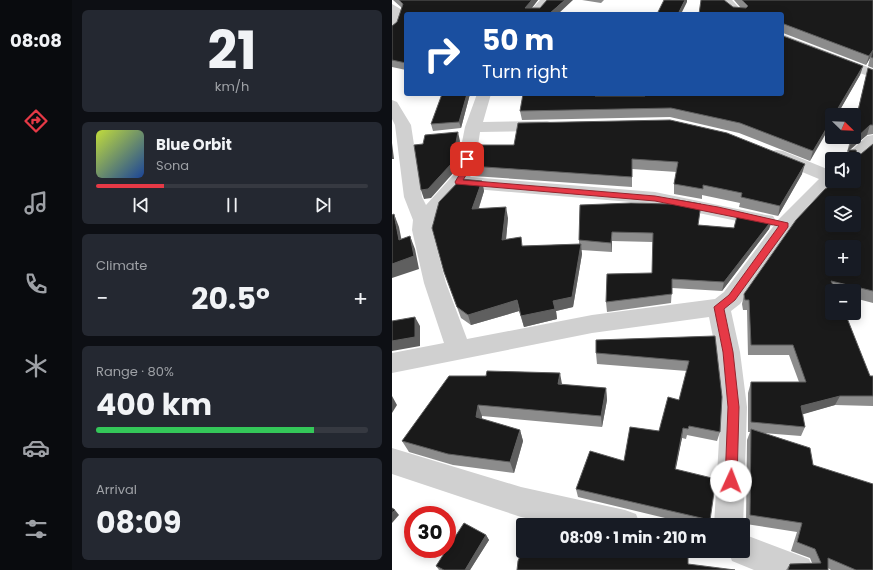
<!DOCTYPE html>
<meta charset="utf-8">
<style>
body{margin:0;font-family:Poppins,sans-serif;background:#242831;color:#f1f3f6;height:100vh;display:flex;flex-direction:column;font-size:15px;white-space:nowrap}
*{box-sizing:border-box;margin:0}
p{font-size:13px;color:#9ea1a6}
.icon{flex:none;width:22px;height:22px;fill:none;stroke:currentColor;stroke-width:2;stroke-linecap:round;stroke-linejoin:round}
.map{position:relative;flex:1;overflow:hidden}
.panel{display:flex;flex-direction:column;gap:10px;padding:10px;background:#0d0f14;width:320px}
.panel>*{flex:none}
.top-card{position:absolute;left:12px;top:12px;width:380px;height:84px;border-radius:4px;box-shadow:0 2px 10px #0003;background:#1a4fa0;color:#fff;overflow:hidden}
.needle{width:26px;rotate:113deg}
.controls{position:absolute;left:433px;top:108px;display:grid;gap:8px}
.controls a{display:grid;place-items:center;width:36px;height:36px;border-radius:4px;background:#171b24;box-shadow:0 2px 10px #0003;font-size:20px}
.speed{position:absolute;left:12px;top:506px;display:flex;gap:8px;font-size:20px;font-weight:700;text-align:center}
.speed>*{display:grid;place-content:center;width:52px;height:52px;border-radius:50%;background:#171b24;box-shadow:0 2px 10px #0003;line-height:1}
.speed .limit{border:6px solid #d22;background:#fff;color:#111}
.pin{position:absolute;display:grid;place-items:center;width:34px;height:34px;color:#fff;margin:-17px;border-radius:8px;box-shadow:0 2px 6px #0006}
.me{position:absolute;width:44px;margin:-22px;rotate:2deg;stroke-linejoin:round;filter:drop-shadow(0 0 3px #0008)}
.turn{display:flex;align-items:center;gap:14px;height:84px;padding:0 12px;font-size:18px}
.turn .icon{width:52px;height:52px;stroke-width:2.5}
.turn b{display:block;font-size:28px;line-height:34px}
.big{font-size:30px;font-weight:700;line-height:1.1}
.panel .widget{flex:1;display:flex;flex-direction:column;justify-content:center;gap:6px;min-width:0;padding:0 14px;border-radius:6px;background:#242831}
.panel .dial{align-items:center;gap:0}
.dial b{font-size:52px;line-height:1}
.song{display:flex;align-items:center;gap:12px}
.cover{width:48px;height:48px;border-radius:6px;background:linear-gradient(135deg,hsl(70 70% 55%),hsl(220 70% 35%))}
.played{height:4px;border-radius:2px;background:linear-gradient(90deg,#e63946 25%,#363941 25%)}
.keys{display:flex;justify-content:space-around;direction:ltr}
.heat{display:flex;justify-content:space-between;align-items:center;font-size:22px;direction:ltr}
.charge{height:6px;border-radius:3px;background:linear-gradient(90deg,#34c759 80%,#363941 0)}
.trip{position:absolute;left:124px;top:518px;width:234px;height:40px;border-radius:4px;background:#171b24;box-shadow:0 2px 10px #0003;font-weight:700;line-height:40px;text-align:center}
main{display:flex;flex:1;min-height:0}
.tabs{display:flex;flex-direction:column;width:72px;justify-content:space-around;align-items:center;background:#090b0e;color:#9ea1a6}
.tabs .icon{width:28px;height:28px}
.tabs .current{color:#e63946}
.tabs b{font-size:18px;color:#f1f3f6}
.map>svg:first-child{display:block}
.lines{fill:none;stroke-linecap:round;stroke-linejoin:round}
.street{fill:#d0d0d0;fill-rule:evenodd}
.wall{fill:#8c8c8c}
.shaded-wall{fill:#5f5f5f}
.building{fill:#1a1a1a;stroke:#5f5f5f;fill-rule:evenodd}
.route{fill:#e63946;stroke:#96252e}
</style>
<main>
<nav class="tabs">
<b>08:08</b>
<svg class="icon current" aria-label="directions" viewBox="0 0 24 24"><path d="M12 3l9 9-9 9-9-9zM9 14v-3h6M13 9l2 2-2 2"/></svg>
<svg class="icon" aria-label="music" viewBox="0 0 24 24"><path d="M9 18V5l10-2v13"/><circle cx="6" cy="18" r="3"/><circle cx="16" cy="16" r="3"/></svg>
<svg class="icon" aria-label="phone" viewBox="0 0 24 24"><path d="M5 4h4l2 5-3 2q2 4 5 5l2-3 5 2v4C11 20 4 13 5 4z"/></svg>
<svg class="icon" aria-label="climate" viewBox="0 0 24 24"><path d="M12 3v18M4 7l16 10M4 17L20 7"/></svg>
<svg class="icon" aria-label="car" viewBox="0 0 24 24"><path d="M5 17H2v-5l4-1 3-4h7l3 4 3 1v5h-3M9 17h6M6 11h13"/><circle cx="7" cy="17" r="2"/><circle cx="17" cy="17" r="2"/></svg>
<svg class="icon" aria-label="filters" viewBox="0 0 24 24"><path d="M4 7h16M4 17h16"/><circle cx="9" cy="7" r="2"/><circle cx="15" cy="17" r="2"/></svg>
</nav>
<section class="panel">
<div class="widget dial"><b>21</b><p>km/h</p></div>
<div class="widget">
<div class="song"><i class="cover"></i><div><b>Blue Orbit</b><p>Sona</p></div></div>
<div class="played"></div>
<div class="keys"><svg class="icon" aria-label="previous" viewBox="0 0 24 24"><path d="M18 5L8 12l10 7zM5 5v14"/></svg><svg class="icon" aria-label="pause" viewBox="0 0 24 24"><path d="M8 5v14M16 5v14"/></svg><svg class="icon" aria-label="next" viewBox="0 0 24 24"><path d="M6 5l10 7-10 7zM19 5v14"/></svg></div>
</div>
<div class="widget"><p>Climate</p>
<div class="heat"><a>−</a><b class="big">20.5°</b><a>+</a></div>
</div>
<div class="widget"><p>Range · 80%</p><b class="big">400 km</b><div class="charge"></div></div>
<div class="widget"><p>Arrival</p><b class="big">08:09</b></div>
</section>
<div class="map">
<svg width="481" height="570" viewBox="0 0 481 570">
<rect width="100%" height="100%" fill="#fff"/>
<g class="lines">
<!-- street -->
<path class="street" d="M148,0H161L148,14H135Z
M328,0H340L353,14C337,14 336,13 328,0Z
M0,4L12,11L6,29L0,33Z
M390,34L481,69V78L390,43Z
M85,94H99L91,122L155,121L161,123L163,126L161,129L155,131L88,132L82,172L78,177L263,192L374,215L381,216L384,221L381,226L374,227L263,204L71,188L41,221L40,230L54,283L75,339L200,315L323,299L332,292L386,220L427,179L379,159L376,155L379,151L385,150L391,151L440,171V181H445L400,230L348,304L339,311L348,352L355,407L351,528V525H322L329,407L324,352L317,317L200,333L0,373V353L52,343L32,283L20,230L21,220L12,197L3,125L0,119V100L5,102L19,125L30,197L34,205L64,172L73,127Z
M481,135V149L465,163H462V159H450L475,136Z
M0,448L129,487L233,510L244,514L248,525H165L129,517L0,474Z
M351,534L417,559L422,570H362L340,561L336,551H351Z"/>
</g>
<!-- wall -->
<path class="wall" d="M1,0H146L140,8L166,14H14V70L0,67V26L5,22L10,8Z
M190,0H212L209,3Z
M342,0H481V68L476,66L478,58L474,65L391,33V36L471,66L468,75L445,115H440L418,161L347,133L278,117L130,120L128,111L131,94H207L206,96H253L390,94L307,14L333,1L341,7H348Z
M476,68L481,70V134L475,135L458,150L465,154H469L481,144V303L462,298V291H440L478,376H481V406L443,405L410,414L413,427L409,436L371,433L421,465L481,570H439L436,568V570H394L398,564L420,563L418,558L399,551L405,532L354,524L355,440L358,432H356V393L359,382H407L397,355H356L355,310H351L350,304L352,294L462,181V159H454L457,151L455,152L459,137H462V125L474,77Z
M78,94L69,128L41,131L39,124Z
M122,145L410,174L386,216L347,207L348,203L310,195V199L282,194V184L285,172L240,169V187L81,176L78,166Z
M90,181L92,191L87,208L116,218L114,239L131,246L187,244L188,205L306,225L342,228L380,220L377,229L330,291L280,288L279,303L215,312L214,302L260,273L261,242L220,241V252L189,250L190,254L181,307L164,311L165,319L132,327L127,311L79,325L69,318L52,272Z
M323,336L328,432L325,441L295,435L294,439L290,438L283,469L318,520L316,525H302L186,497L184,489L232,461L267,431L287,400L295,371L205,364L204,353Z
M94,376L170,385L214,388L215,400L210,427L90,416V419L128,430L131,441L122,473L61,465L17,452L10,441Z
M94,535L97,540L78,570H47L44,566Z"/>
<!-- shaded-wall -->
<path class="shaded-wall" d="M140,0H146L135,14L133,8Z
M173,0H181L166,14H157Z
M293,0H295V2L289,14H286Z
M481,50L478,58L474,65L477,56Z
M471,66L468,75L445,115H442Z
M75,94H78L69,128L67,122Z
M440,119V123L418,161L421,151Z
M478,125L475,135L455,152L459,143Z
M66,132L68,141L63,171L39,198L32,199L29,190Z
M0,143L2,159H0Z
M413,164L410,174L386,216L388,206Z
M90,181L92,191L83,219L80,209Z
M114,207L116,218L113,250L110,240Z
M2,214L7,227L12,252L7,240Z
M380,220L377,229L330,291L332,282Z
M220,232V252L219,243Z
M18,236L23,249L27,269L0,278V264Z
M189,244L190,254L181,307L164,311L165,319L132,327L129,316L161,301Z
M125,300L127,311L79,325L76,315Z
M23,317L28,326V346L0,351V341Z
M168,373L170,384H166Z
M214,388L215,400L210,427L209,416Z
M0,396L5,405L0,413Z
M448,396L443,405L405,416L409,406Z
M86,405L90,416L88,428L84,417Z
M291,428L290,438L282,478L283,469Z
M128,430L131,441L122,473L118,462Z
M3,510L7,515L0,523V513Z
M94,535L97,540L78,570H73Z"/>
<!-- building -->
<path class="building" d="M7,0H140L133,8H148L155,0H173L157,14H14V63L0,60V26L5,22L11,4Z
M272,0H293L286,14H265Z
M309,0H332L341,7L354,8L356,6L350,0H481V58L479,57L481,50L477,56L392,24L390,26L391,36L471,66L442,115H440V119L421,151L348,123L279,108L128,111L131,94H203V96H253L254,94H390V14H307Z
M476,68L481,70V125H478L459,143L460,137H462V128Z
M50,94H75L67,122L39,124Z
M278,120L335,133L413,164L388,206L349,197L350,193L311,185V189L282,184L286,162L240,159V177L78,166L81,163L84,145H122L126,123Z
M66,132L60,163L36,189L29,190L22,145L31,144L33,135Z
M481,144V291L439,281L444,291H440V313H453L478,376H481V396H448L409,406L413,427L359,422V382H414L401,345H359L357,300H353L352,294L404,220L433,189L446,181H462V159H455L457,150H464L465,154H469ZM440,203H462V225H440ZM440,247H462V269H440Z
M69,179L90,181L80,209L114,207L110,240L129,237L130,246L189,244L180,297L161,301L163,309L129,316L125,300L76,315L65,307L52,272L40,228L47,202Z
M280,199L309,204L306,225L342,228L346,212L380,220L332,282L280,279V294L214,302L215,274L260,273L261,233L220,232L219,243L187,240L188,205L239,203L279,204Z
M2,214L7,240L18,236L22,256L0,264V215Z
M23,317V337L0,341V321Z
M323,336L330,397L328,432L297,426L296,429L291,428L283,469L324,479L318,520L184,489L198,451L232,461L238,427L267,431L276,397L287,400L297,361L204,353V340Z
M95,371L168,373L166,384L214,388L209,416L86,405L84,417L128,430L118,462L56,454L10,441L57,376H94Z
M359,429L418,448L421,465L481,484V570H464L436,558V570H396L398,564L429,563L423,549L405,542L410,523L358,515Z
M0,508L3,510L0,513Z
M72,523L94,535L73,570H52L44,566Z
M141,523L147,525H141Z
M131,548V551H238L237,555L296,557V564L343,570H125L126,561Z"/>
<!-- route -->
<path class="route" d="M72,157L79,159L76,172L71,180L263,196L326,207L396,223V227L343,300L332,309L341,352L347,407L345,481L343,485L339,486L335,485L333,481L336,407L331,352L322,307L337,295L387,226L263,201L64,184L63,182L69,172Z"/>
</svg>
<div class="controls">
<a><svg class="needle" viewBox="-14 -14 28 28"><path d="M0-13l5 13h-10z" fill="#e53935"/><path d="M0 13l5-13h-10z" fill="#9ea1a6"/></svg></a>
<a><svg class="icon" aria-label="sound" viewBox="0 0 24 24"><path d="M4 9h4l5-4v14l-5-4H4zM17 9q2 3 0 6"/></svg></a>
<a><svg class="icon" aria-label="layers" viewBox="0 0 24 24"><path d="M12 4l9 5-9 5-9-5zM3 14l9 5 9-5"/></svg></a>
<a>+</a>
<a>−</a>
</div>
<div class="speed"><div class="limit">30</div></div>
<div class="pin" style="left:75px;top:159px;background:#d93025"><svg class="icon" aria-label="arrive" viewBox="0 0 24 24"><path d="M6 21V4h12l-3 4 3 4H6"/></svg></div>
<svg class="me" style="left:339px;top:481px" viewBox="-20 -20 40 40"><circle r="19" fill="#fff"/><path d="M0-13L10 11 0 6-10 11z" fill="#e63946"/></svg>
<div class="trip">08:09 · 1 min · 210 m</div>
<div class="top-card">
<div class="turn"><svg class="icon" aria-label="right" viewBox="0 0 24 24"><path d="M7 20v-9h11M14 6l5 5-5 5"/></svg><div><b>50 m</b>Turn right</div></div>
</div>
</div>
</main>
